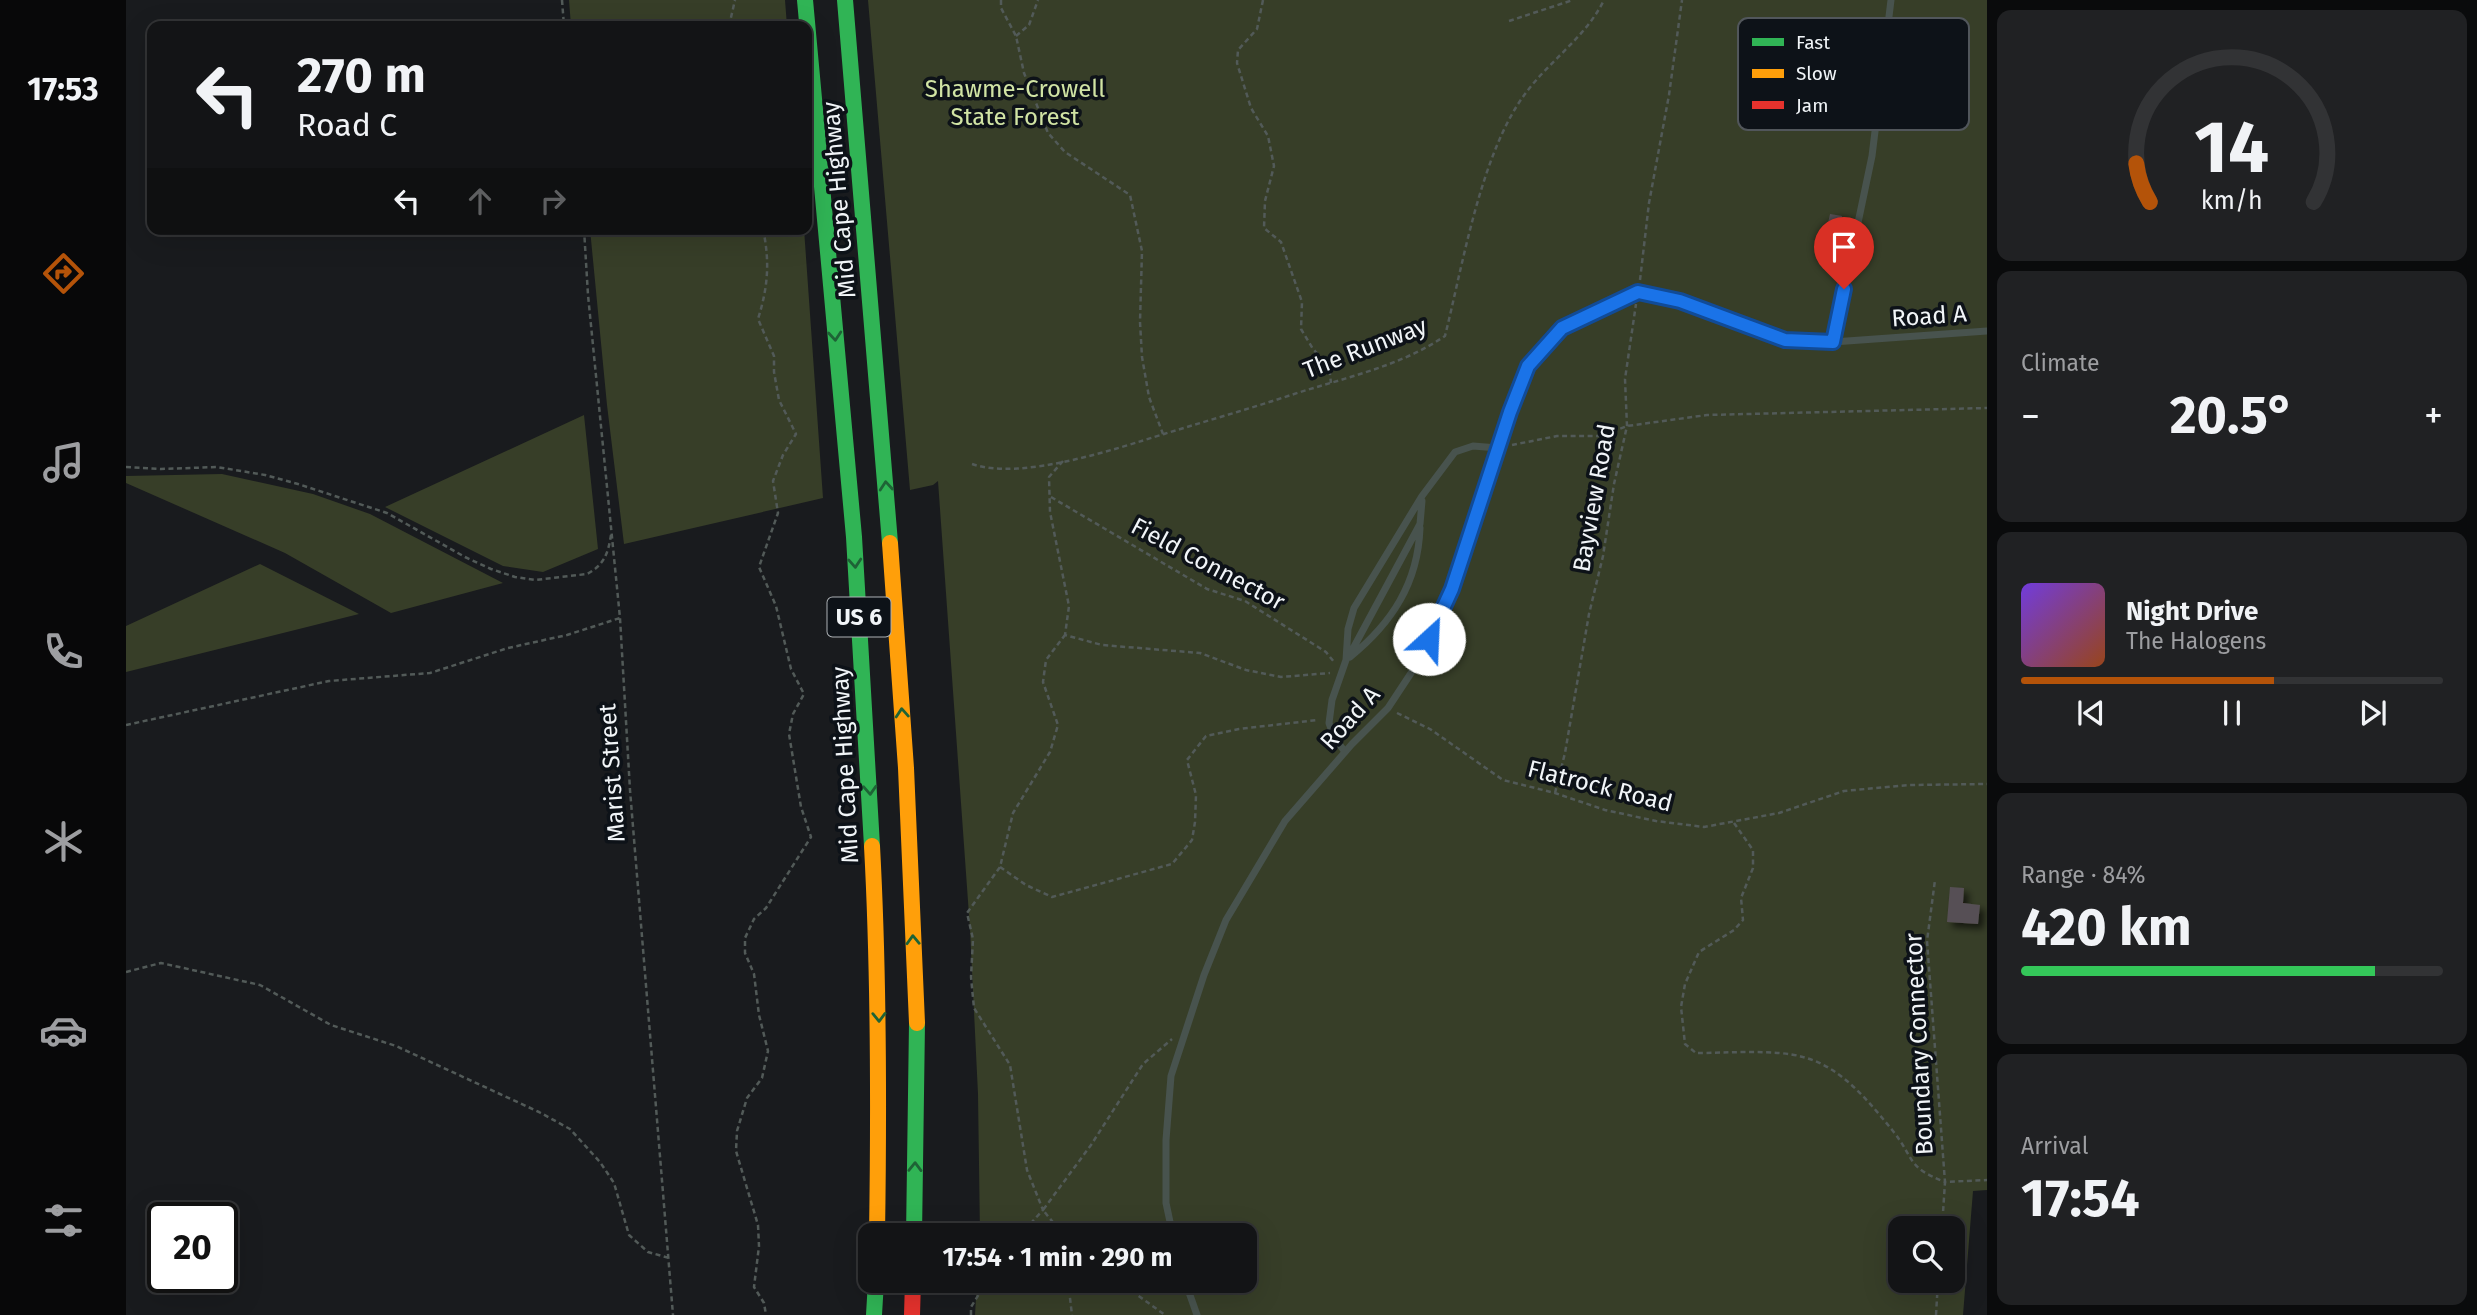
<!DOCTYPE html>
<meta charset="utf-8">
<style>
body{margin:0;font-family:"Fira Sans",sans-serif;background:#202123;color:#f1f3f6;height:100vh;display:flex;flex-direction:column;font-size:26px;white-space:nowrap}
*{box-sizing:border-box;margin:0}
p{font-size:23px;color:#9d9ea1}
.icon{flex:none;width:38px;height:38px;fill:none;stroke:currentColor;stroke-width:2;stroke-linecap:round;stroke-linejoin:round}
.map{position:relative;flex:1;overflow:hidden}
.side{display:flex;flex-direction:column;gap:10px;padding:10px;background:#0a0b0c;width:490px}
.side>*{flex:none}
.hud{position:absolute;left:21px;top:21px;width:665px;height:214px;border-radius:14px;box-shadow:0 7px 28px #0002,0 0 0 2px #323335;background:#131416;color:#f1f3f6;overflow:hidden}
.fabs{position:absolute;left:1762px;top:1216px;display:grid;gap:14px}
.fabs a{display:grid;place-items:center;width:77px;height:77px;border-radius:14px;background:#131416;box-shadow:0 7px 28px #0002,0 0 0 2px #323335;font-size:35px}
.speed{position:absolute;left:21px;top:1202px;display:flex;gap:14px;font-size:35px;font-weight:700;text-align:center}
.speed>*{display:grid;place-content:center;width:91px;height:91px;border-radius:50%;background:#131416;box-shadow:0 7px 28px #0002,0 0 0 2px #323335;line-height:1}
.speed .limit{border:4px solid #111;border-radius:10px;background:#fff;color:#111}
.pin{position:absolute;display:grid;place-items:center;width:60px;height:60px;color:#fff;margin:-72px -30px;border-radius:50% 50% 50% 0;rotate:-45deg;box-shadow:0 0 7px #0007}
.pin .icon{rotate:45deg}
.me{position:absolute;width:77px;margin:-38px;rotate:25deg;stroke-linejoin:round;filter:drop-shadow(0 0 5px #0008)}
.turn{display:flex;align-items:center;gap:24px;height:147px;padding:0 35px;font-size:32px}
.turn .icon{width:91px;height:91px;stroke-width:2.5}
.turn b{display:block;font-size:49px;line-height:60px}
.lanes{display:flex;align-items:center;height:66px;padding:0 35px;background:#0003;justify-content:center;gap:35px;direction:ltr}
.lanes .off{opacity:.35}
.big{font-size:52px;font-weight:700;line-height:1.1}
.side .card{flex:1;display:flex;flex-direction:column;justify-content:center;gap:10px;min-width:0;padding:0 24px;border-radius:14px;background:#202123}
.side .dial{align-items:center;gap:0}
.dial svg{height:182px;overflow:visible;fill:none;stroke:#323335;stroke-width:7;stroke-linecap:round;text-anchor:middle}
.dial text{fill:#f1f3f6;stroke:none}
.song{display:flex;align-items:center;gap:21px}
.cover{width:84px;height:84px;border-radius:10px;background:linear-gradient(135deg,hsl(260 70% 55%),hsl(20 70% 35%))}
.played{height:7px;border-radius:4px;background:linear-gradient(90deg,#b45309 60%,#323335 60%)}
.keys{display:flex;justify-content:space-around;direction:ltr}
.heat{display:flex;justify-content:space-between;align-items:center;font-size:38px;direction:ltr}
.charge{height:10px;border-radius:5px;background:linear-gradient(90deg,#34c759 84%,#323335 0)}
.trip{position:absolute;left:732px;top:1223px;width:399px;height:70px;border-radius:14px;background:#131416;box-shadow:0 7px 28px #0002,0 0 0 2px #323335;font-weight:700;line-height:70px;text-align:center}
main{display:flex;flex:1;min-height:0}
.dock{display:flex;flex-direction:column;width:126px;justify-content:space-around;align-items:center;background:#080809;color:#9d9ea1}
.dock .icon{width:49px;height:49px}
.dock .selected{color:#b45309}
.dock b{font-size:32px;color:#f1f3f6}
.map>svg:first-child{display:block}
.green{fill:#373e28;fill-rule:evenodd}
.building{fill:#575054;filter:url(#shadow)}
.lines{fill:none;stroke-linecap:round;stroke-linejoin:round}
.path{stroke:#525a58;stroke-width:2.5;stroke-dasharray:5 3.5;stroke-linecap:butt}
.lane{stroke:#48534e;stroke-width:7}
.fast{stroke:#30b455;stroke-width:16}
.slow{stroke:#ff9f0a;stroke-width:16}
.jam{stroke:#e5322d;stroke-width:16}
.oneway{stroke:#1e6336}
.route-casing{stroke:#114b97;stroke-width:18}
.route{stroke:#1a73e8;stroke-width:12}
.labels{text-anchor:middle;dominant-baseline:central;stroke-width:7;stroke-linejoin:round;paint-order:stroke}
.shield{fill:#0d1218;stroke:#adb1b5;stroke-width:2}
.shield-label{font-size:23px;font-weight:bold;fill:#f1f5f8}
.park-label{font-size:24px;fill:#d1e4a4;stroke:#0d1218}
.street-label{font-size:24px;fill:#f1f5f8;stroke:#0d1218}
.key{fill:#0d1218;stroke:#51565b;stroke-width:2}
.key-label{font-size:19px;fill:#f1f5f8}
</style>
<main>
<nav class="dock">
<b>17:53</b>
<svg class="icon selected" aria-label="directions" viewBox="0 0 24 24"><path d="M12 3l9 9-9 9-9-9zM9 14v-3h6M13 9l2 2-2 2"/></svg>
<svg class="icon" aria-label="music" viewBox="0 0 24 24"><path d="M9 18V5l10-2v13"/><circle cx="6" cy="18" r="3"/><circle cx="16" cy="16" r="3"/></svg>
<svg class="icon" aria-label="phone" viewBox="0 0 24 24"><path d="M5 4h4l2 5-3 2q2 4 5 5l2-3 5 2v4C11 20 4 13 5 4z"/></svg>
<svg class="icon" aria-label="climate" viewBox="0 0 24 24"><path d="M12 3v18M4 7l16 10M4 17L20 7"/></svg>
<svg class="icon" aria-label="car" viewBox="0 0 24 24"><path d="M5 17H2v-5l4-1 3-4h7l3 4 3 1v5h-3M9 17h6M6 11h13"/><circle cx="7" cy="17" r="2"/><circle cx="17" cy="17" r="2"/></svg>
<svg class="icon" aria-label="filters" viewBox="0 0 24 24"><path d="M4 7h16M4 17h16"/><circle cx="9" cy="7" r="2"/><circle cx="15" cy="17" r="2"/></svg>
</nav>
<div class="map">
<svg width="1861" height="1315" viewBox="0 0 1861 1315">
<defs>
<filter id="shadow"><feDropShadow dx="5" dy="5" stdDeviation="3.5" flood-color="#0009"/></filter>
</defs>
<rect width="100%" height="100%" fill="#191b1e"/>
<!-- green -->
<path class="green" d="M443,0H659L661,26H445Z
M742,0H1861V1190L1847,1191L1837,1315H849L851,1281H1118V1236L854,1235L852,1094L844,929L812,481L807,485L784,490ZM1774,1228H1827V1281H1774Z
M464,229H678L697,498L498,544L481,405Z
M458,415L472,549L417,572L377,566L259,507Z
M96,474L187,494L244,514L377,583L265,613L159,553L0,483V476Z
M134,564L233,614L0,672V626Z"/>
<!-- building -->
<path class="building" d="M1704,214L1716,216L1712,235L1700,232Z
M1824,887L1838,888L1837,903L1854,905L1852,924L1821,922Z"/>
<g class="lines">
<!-- path -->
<path class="path" d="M436,0L438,26
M875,0V8L890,36L898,73L922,133L939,152L1004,195L1016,251L1014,322L1016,357L1023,397L1037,434
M1137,0L1131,29L1112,50L1111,63L1125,108L1142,136L1148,166L1139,201L1138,228L1155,242L1176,302L1175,329L1187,349L1203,366L1205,383
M1383,21L1447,0
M603,26L609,0
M890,36L903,25L912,0
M458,229L462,295L494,618L504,790L547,1315
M637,229C644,262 642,287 632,319L648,356V372L653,400L670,434L657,455L647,481L652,513L633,567L650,606L665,669L678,694L667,714L663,734L675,807L685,837L640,908L628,919L619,938V953L628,974L633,1015L642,1051L636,1078L621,1098L611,1131L610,1151L632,1225L633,1246L628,1287L638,1303L640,1315
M1514,280L1523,203L1543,95L1556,0
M1386,445L1431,436H1475L1501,426L1581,415L1861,408
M937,461L923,477L924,512L943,606L939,635L976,645L1074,653L1120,670L1155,677L1204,673
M846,464C895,481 989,449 1038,434C1080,421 1123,409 1165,395C1217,378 1273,367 1319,336C1337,264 1355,153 1399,94C1423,61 1460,37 1478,0
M0,467L35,469L91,467L139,475L172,484L261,513L339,557L365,569L389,577L409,580L461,574C478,565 482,554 485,535
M925,497L1081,589L1119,601L1200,652L1208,662
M1271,713L1304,729L1377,780L1429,793L1479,810L1530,821L1578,827L1653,813L1718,791L1783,785L1861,784
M0,725L203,681L304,673L382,648L441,635L494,618
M1429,793L1439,753L1463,614L1477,556L1488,484L1501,426L1499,379L1510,304
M1608,823L1627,850V868L1615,898L1617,920L1608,930L1573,952L1559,984L1555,1007L1559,1044L1570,1053C1600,1053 1650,1049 1677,1057C1716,1067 1743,1102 1767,1131C1789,1159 1780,1167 1819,1182L1801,941L1809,880
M874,867L900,885L926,897L1046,864L1066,840L1069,822L1070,795L1061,760L1080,736L1113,729L1191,720
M0,972L35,963L134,985L205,1025L270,1046L413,1112L444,1129L474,1162L488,1183L503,1235L522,1252L543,1258
M1816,1228L1819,1182L1861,1180
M893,1236L917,1210L901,1170L884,1065L848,1008L845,977L847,939L841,913L874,867L887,813L924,752L932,725L917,682L920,660L939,635
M938,1236L917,1210L965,1145L1017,1064L1046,1039
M942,1281L946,1315
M992,1281L1039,1315
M845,1315V1307L861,1281
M1810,1315L1812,1281"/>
<!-- lane -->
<path class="lane" d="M1707,342L1746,156L1765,0
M1223,656L1294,524L1296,501
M1224,657C1266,623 1292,583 1294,528
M1219,752L1208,737L1203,723L1206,700L1220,660L1222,629L1228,608L1296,496L1329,452L1347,446L1372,448
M1047,1236L1040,1203V1140L1045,1076L1078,975L1100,920L1159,821L1226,744L1262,708L1291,664L1326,589L1384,412L1402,366L1436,328L1512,292L1554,301L1659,339L1707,342L1861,331
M1059,1281L1071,1315"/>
<!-- fast -->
<path class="fast" d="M679,0L728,537L746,846
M719,0L764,543
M788,1236L791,1023
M748,1315L750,1281"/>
<!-- slow -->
<path class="slow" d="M764,543L780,768L791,1023
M746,846C753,976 753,1105 751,1236"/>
<!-- jam -->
<path class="jam" d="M786,1315L787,1281"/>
</g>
<!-- one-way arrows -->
<defs><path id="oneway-chevron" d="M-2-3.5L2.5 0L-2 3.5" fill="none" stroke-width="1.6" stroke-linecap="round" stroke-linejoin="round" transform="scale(1.75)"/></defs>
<g class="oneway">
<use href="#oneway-chevron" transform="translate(709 336) rotate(85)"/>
<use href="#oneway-chevron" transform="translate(760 486) rotate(-95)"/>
<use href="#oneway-chevron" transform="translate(729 563) rotate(86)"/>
<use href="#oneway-chevron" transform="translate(776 713) rotate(-94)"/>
<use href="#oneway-chevron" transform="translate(744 790) rotate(87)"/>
<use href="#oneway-chevron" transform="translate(787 940) rotate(-92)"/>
<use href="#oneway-chevron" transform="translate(753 1017) rotate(89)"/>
<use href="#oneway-chevron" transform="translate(789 1167) rotate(-89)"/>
</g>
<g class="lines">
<!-- route casing -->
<g class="route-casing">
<path id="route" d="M1303,639L1326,589L1384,412L1402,366L1436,328L1512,292L1554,301L1659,340L1707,342L1718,289"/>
</g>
<!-- route -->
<use href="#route" class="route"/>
</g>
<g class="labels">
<!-- shield labels -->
<rect class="shield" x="701.5" y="597.5" width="63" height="39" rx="5"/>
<g class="shield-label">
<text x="733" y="617">US 6</text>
</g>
<!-- park labels -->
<g class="park-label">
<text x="889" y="89">Shawme-Crowell<tspan x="889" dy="28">State Forest</tspan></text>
</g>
<!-- street labels -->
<g class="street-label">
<text transform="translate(713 200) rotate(-95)">Mid Cape Highway</text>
<text transform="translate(1803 316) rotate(-4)">Road A</text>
<text transform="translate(1239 348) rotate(-21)">The Runway</text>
<text transform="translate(1468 498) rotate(-80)">Bayview Road</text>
<text transform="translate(1082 564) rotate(28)">Field Connector</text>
<text transform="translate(1224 718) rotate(-48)">Road A</text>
<text transform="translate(719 765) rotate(-93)">Mid Cape Highway</text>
<text transform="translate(486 773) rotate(-94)">Marist Street</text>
<text transform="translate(1474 786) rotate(14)">Flatrock Road</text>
<text transform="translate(1793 1044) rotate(-93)">Boundary Connector</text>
</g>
</g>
<!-- legend -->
<rect x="1612" y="18" width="231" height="112" rx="10" class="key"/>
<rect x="1626" y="38" width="32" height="8" fill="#30b455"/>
<rect x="1626" y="69" width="32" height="9" fill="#ff9f0a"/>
<rect x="1626" y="101" width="32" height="8" fill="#e5322d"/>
<g class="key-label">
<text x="1670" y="49">Fast</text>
<text x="1670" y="80">Slow</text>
<text x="1670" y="112">Jam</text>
</g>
</svg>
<div class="fabs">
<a><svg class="icon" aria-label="search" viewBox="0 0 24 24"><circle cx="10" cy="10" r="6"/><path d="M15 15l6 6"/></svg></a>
</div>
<div class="speed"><div class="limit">20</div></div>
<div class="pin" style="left:1718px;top:289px;background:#d93025"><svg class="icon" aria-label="arrive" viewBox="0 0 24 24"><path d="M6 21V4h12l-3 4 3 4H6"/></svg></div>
<svg class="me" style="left:1303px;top:639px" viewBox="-20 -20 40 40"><circle r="19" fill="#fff"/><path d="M0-13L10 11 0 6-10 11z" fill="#1a73e8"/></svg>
<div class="trip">17:54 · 1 min · 290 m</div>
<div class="hud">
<div class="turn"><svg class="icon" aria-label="left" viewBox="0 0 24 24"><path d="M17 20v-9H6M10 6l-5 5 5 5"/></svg><div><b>270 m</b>Road C</div></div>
<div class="lanes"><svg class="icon" aria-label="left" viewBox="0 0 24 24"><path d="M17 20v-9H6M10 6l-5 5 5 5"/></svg><svg class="icon off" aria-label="ahead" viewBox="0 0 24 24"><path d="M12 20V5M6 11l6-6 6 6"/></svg><svg class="icon off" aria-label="right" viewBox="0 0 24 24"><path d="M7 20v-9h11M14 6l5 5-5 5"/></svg></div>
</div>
</div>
<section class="side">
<div class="card dial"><svg viewBox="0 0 100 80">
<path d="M14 69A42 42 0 1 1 86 69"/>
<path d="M14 69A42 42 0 0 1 8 52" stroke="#b45309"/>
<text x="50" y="56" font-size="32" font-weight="700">14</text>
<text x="50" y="72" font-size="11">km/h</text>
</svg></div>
<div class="card"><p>Climate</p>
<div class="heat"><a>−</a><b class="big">20.5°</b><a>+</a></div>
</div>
<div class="card">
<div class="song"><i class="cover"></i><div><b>Night Drive</b><p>The Halogens</p></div></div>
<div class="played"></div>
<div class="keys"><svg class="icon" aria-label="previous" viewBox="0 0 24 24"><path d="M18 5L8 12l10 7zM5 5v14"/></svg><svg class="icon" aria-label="pause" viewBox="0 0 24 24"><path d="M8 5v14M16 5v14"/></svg><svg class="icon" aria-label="next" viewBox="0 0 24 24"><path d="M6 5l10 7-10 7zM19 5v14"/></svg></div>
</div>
<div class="card"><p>Range · 84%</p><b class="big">420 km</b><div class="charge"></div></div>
<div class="card"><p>Arrival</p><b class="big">17:54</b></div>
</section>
</main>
